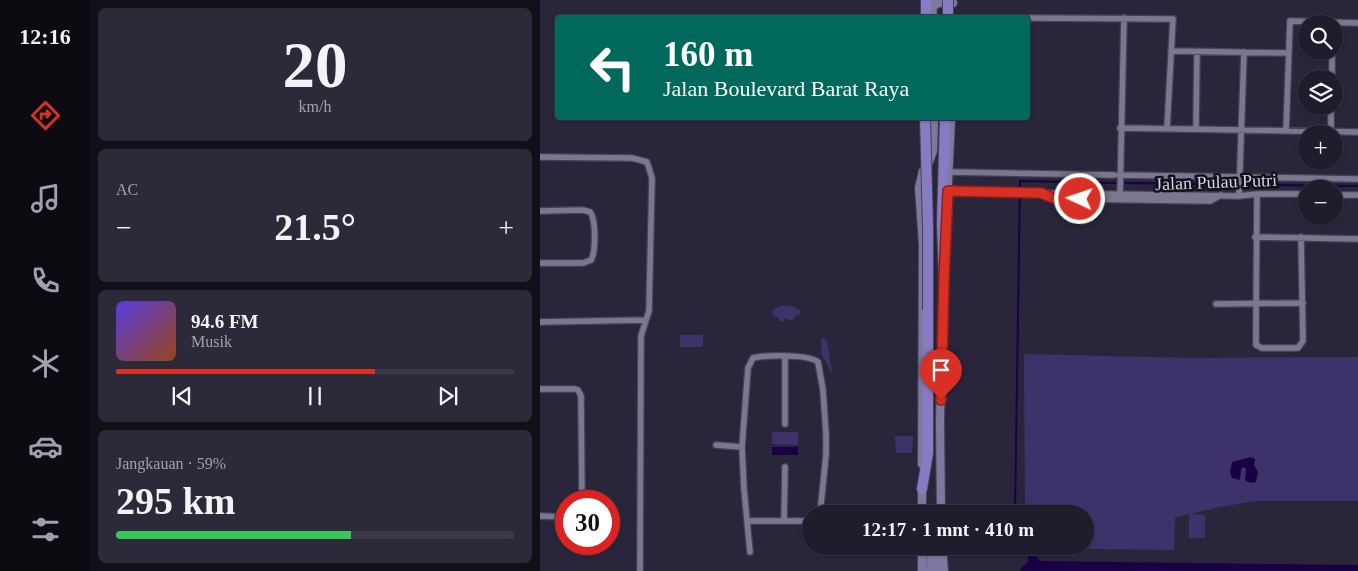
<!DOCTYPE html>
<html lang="id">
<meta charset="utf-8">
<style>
body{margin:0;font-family:Georgia,serif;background:#2c2938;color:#f1f3f6;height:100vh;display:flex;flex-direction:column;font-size:19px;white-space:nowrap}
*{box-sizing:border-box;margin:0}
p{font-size:16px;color:#a1a1a9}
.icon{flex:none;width:28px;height:28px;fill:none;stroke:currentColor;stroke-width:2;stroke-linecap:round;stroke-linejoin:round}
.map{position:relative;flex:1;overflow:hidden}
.side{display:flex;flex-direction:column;gap:8px;padding:8px;background:#110f18;width:450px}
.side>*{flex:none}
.banner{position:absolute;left:15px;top:15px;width:475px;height:105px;border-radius:5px;box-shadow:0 1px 4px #0004,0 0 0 1px #3c3a48;background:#00695c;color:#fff;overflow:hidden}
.tools{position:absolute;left:758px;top:15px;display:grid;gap:10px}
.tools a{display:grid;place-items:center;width:45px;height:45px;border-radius:50%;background:#1f1c2c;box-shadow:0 1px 4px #0004,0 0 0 1px #3c3a48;font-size:25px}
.speed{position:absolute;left:15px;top:490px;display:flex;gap:10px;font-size:25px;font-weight:700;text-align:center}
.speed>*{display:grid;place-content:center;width:65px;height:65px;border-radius:50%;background:#1f1c2c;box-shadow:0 1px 4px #0004,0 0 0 1px #3c3a48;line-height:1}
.speed .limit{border:8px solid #d22;background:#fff;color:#111}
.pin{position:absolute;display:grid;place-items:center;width:42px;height:42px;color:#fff;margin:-51px -21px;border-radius:50% 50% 50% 0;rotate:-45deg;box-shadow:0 0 5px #0007}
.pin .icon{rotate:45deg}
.me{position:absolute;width:55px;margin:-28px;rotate:273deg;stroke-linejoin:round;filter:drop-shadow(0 0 4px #0008)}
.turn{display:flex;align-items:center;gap:18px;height:105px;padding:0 25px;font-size:22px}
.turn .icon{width:65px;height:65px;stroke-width:2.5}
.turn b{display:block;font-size:35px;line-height:42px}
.big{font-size:38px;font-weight:700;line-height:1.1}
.side .card{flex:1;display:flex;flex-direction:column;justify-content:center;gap:8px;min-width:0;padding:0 18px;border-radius:8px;background:#2c2938}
.side .dial{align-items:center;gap:0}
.dial b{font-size:65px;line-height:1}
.song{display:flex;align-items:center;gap:15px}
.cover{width:60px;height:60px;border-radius:8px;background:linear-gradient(135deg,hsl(250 70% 55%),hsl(20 70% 35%))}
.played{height:5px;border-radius:2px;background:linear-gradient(90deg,#d93025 65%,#3c3a48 65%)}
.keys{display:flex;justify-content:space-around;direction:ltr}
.heat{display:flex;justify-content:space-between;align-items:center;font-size:28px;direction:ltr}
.charge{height:8px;border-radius:4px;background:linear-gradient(90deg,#34c759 59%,#3c3a48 0)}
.trip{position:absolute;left:262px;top:505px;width:292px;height:50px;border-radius:25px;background:#1f1c2c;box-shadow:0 1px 4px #0004,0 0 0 1px #3c3a48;font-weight:700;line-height:50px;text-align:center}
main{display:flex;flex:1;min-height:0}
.tabs{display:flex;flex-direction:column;width:90px;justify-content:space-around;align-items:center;background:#0c0b12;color:#a1a1a9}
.tabs .icon{width:35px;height:35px}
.tabs .on{color:#d93025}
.tabs b{font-size:22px;color:#f1f3f6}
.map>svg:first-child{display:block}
.green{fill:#3e326b}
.water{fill:#1a0044}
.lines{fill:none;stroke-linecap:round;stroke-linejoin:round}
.stream{stroke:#1a0044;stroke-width:2}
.street-casing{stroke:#454253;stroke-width:8}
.secondary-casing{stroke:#454253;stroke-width:10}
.highway-casing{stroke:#454253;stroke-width:12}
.street{stroke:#7a7790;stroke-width:5.5}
.secondary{stroke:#7e78a0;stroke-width:8}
.highway{stroke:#887bc4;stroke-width:10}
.highway-bridge-casing{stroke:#454253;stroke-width:12;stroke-linecap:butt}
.highway-bridge{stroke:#887bc4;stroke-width:10}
.route-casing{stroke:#8d1f18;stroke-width:12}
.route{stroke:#d93025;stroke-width:9}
.labels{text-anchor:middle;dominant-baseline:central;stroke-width:5;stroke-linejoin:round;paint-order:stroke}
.street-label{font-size:18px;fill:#d6d5e3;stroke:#12101a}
</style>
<main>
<nav class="tabs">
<b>12:16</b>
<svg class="icon on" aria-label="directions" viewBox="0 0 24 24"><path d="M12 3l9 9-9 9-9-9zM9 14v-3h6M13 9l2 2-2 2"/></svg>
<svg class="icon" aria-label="music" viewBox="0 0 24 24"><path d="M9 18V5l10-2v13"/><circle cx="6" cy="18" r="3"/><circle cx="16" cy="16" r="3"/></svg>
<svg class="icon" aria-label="phone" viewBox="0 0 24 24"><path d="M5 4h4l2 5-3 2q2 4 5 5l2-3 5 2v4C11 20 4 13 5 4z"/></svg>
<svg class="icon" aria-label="climate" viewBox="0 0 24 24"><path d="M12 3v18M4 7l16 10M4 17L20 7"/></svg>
<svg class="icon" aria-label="car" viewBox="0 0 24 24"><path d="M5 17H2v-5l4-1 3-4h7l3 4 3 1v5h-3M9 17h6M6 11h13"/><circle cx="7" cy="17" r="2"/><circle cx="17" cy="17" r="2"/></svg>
<svg class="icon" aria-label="filters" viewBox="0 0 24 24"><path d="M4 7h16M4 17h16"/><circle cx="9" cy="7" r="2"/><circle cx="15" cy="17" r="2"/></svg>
</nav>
<section class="side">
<div class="card dial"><b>20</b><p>km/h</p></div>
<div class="card"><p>AC</p>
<div class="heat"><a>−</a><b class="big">21.5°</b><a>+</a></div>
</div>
<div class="card">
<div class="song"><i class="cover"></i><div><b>94.6 FM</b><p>Musik</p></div></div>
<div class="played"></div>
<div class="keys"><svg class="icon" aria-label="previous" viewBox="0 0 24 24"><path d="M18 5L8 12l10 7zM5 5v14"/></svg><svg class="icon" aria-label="pause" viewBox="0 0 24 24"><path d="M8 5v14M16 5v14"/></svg><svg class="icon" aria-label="next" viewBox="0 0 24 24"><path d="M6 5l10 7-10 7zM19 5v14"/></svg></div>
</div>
<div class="card"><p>Jangkauan · 59%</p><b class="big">295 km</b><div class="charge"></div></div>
</section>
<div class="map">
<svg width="818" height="571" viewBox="0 0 818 571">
<rect width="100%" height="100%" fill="#29263b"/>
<!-- green -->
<path class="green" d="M241,306C248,306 258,305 261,313L253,318L254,320L249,321L248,319H244V322L239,320V318L234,316L232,312L234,309Z
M140,335H163V347H140Z
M283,337L287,341L292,372H290L288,365L282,356L281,340Z
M484,354L651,358L818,357V501H716L680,507L651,514L665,515V538H649V514L635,518L634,550L485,548V546H546V514H485Z
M232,432H258V445L232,444Z
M355,436H373L372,453H356Z
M500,549L536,550V556H500Z"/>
<!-- water -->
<path class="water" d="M232,447H258V455H232Z
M711,457L715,459L714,465L718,472L716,482L710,483L705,480L706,469L704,467L701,469L700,480L692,478L690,472L692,462Z
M494,553L500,561L818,565V571H480L482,567L489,561L487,556Z"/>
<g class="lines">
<!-- stream -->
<path class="stream" d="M583,183L818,186
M475,514L480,181L578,183
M485,546L491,554"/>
<!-- street casing -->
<g class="street-casing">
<path id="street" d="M488,18L633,19L627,128
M632,51L748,53
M792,79V51
M580,128L818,132
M656,129L657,52
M746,131L750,21L818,23
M791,131V106
M0,157L92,158L107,162L112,178L109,311L101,336L100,571
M409,172L574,175
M579,175L818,179
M408,191L501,193L513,198L540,199L670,201L681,195
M504,193L699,196L717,194H766
M717,194L716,326V345L722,348H758L763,341L761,237
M794,195H818
M580,196L584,18
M699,196L704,52
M0,211L43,210L50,212C56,219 56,252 51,260L43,263H0
M715,237L818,239
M676,304L763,303
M0,322L106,320
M0,389H35L38,390L41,396L42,501
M245,424V357
M176,445L202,447
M0,516L26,517
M207,521H271
M244,521L245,467
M210,552L204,489L202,447L208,368L213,358C225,355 268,354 278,362L283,390L286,434V455L280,514"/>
</g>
<!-- secondary casing -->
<g class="secondary-casing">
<path id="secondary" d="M392,0L393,18
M392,7C399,2 404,1 413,3
M407,205L411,118
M382,464L383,245L379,188L383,171L389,162L393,151L394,118
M382,486V514
M401,514L400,420L404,274
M382,546V571
M397,546V571
M402,546L404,571
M390,571L391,546"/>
</g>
<!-- highway casing -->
<g class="highway-casing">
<path id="highway" d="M386,18V0
M404,279L402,223L405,118
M382,489L388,453V310"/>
</g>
<!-- street -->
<use href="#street" class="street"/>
<!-- secondary -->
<use href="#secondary" class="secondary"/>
<!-- highway -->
<use href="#highway" class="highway"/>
<!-- highway-bridge casing -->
<g class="highway-bridge-casing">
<path id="highway-bridge" d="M408,18V0
M385,118L388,227V310"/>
</g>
<!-- highway-bridge -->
<use href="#highway-bridge" class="highway-bridge"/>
</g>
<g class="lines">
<!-- route casing -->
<g class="route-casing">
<path id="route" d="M401,400L404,279L408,191L501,193L513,198L540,199"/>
</g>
<!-- route -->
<use href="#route" class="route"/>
</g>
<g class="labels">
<!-- street labels -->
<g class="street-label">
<text transform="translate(676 182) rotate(-2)">Jalan Pulau Putri</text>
</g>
</g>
</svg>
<div class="tools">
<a><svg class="icon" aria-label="search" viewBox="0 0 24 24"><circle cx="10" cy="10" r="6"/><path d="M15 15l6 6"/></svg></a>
<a><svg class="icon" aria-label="layers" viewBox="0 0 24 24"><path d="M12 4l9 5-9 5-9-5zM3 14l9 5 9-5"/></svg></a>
<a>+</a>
<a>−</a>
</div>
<div class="speed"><div class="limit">30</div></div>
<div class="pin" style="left:401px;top:400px;background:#d93025"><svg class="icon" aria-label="arrive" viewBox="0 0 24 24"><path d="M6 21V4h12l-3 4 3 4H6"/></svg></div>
<svg class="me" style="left:540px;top:199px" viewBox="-20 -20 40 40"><circle r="17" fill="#d93025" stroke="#fff" stroke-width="3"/><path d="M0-11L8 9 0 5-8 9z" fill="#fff"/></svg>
<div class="trip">12:17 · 1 mnt · 410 m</div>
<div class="banner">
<div class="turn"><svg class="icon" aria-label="left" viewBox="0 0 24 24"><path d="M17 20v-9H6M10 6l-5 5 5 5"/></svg><div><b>160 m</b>Jalan Boulevard Barat Raya</div></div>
</div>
</div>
</main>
